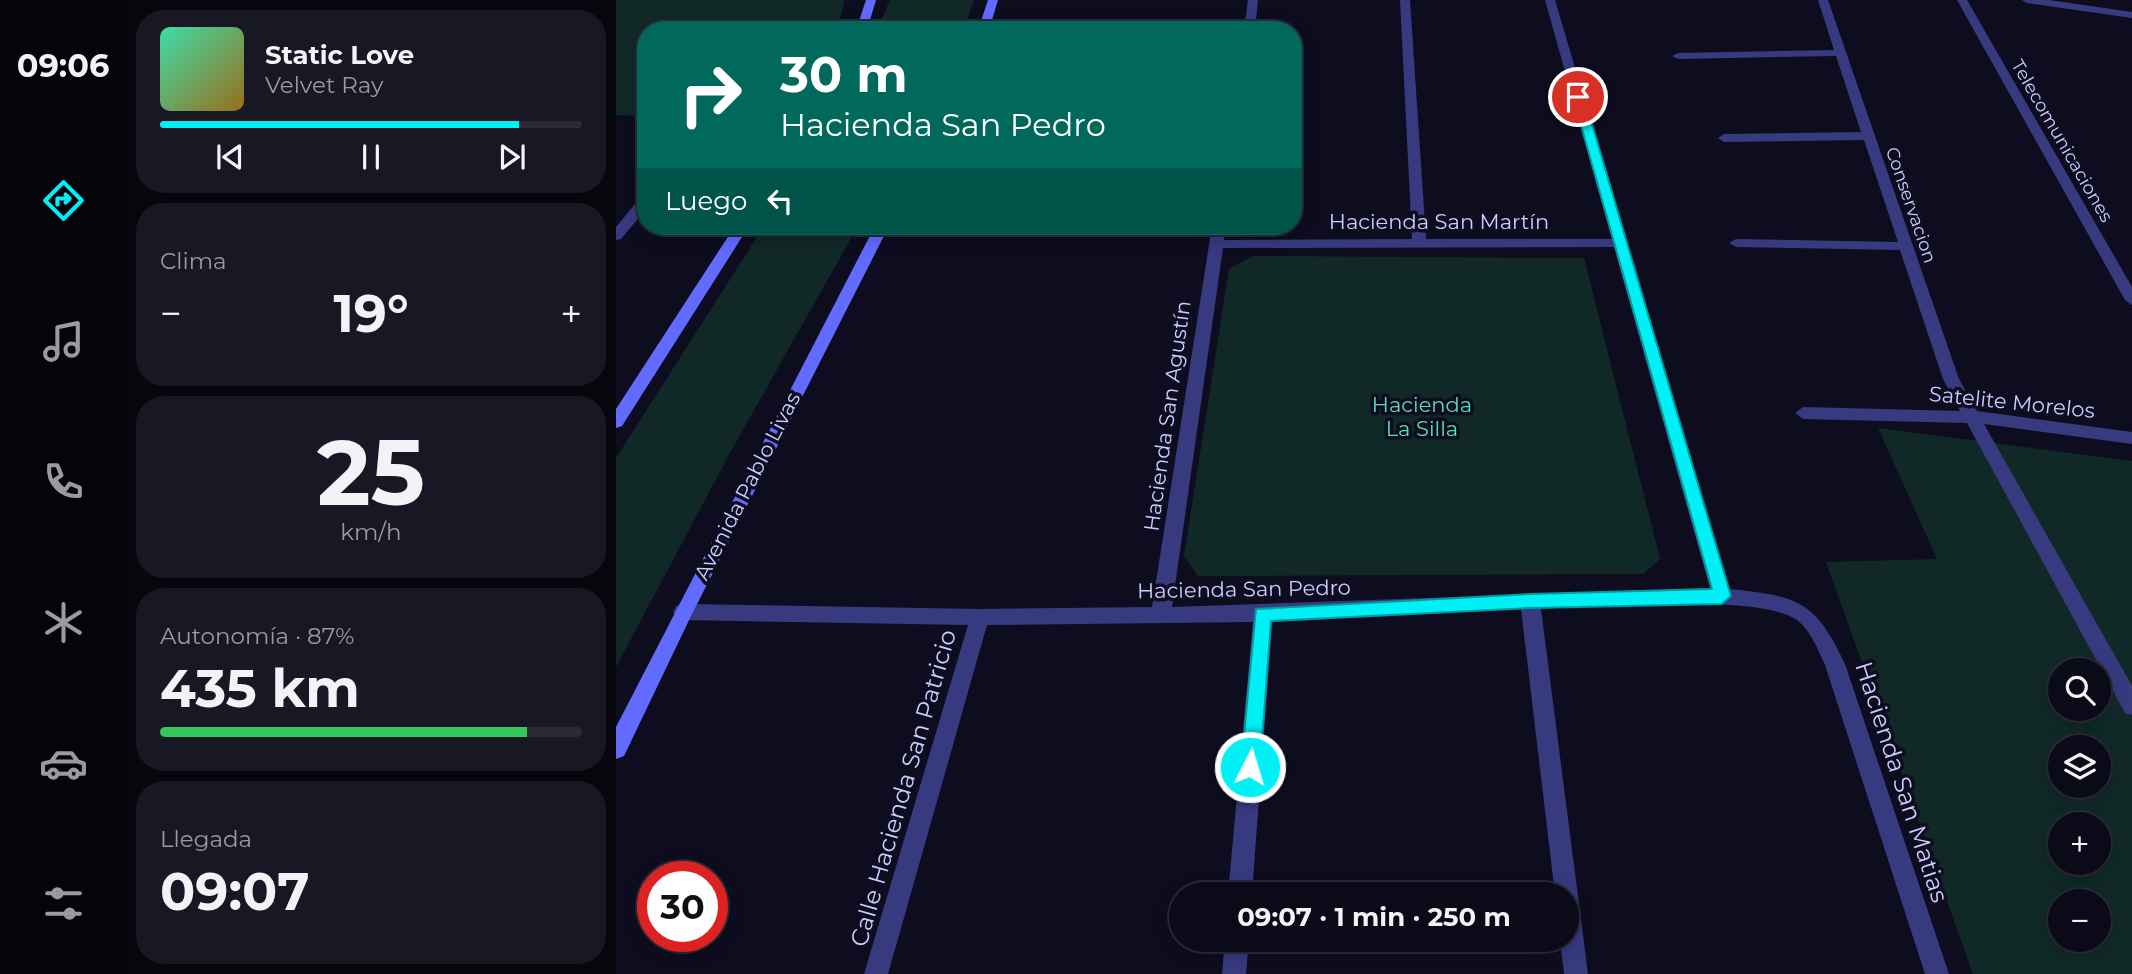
<!DOCTYPE html>
<html lang="es">
<meta charset="utf-8">
<style>
body{margin:0;font-family:Montserrat,sans-serif;background:#181825;color:#f1f3f6;height:100vh;display:flex;flex-direction:column;font-size:26px;white-space:nowrap}
*{box-sizing:border-box;margin:0}
p{font-size:23px;color:#999aa2}
.icon{flex:none;width:38px;height:38px;fill:none;stroke:currentColor;stroke-width:2;stroke-linecap:round;stroke-linejoin:round}
.map{position:relative;flex:1;overflow:hidden}
.sheet{display:flex;flex-direction:column;gap:10px;padding:10px;background:#06060d;width:490px}
.sheet>*{flex:none}
.hud{position:absolute;left:21px;top:21px;width:665px;height:214px;border-radius:28px;box-shadow:0 4px 18px #0003,0 0 0 2px #2a2b37;background:#00695c;color:#fff;overflow:hidden}
.controls{position:absolute;left:1432px;top:658px;display:grid;gap:14px}
.controls a{display:grid;place-items:center;width:63px;height:63px;border-radius:50%;background:#0a0a18;box-shadow:0 4px 18px #0003,0 0 0 2px #2a2b37;font-size:35px}
.speed{position:absolute;left:21px;top:861px;display:flex;gap:14px;font-size:35px;font-weight:700;text-align:center}
.speed>*{display:grid;place-content:center;width:91px;height:91px;border-radius:50%;background:#0a0a18;box-shadow:0 4px 18px #0003,0 0 0 2px #2a2b37;line-height:1}
.speed .limit{border:10px solid #d22;background:#fff;color:#111}
.pin{position:absolute;display:grid;place-items:center;width:60px;height:60px;color:#fff;margin:-30px;border:4px solid #fff;border-radius:50%;box-shadow:0 2px 7px #0007}
.me{position:absolute;width:77px;margin:-38px;rotate:5deg;stroke-linejoin:round;filter:drop-shadow(0 0 5px #0008)}
.turn{display:flex;align-items:center;gap:24px;height:147px;padding:0 28px;font-size:32px}
.turn .icon{width:91px;height:91px;stroke-width:2.5}
.turn b{display:block;font-size:49px;line-height:60px}
.then{display:flex;align-items:center;height:66px;padding:0 28px;background:#0003;gap:14px;font-size:26px}
.big{font-size:52px;font-weight:700;line-height:1.1}
.sheet .widget{flex:1;display:flex;flex-direction:column;justify-content:center;gap:10px;min-width:0;padding:0 24px;border-radius:28px;background:#181825}
.sheet .dial{align-items:center;gap:0}
.dial b{font-size:91px;line-height:1}
.song{display:flex;align-items:center;gap:21px}
.cover{width:84px;height:84px;border-radius:10px;background:linear-gradient(135deg,hsl(160 70% 55%),hsl(40 70% 35%))}
.played{height:7px;border-radius:4px;background:linear-gradient(90deg,#01f0f5 85%,#2a2b37 85%)}
.keys{display:flex;justify-content:space-around;direction:ltr}
.heat{display:flex;justify-content:space-between;align-items:center;font-size:38px;direction:ltr}
.charge{height:10px;border-radius:5px;background:linear-gradient(90deg,#34c759 87%,#2a2b37 0)}
.trip{position:absolute;left:553px;top:882px;width:410px;height:70px;border-radius:35px;background:#0a0a18;box-shadow:0 4px 18px #0003,0 0 0 2px #2a2b37;font-weight:700;line-height:70px;text-align:center}
main{display:flex;flex:1;min-height:0}
.menu{display:flex;flex-direction:column;width:126px;justify-content:space-around;align-items:center;background:#04040a;color:#999aa2}
.menu .icon{width:49px;height:49px}
.menu .selected{color:#01f0f5}
.menu b{font-size:32px;color:#f1f3f6}
.map>svg:first-child{display:block}
.green{fill:#102927;fill-rule:evenodd}
.lines{fill:none;stroke-linecap:round;stroke-linejoin:round}
.street{fill:#373a7f;fill-rule:evenodd}
.secondary{fill:#626bff;fill-rule:evenodd}
.route{fill:#01f0f5;stroke:#019c9f;stroke-width:2}
.labels{text-anchor:middle;dominant-baseline:central;stroke-width:7;stroke-linejoin:round;paint-order:stroke}
.far-street-label{font-size:18px;fill:#cdcbff;stroke:#0e0d20}
.street-label{font-size:21px;fill:#cdcbff;stroke:#0e0d20}
.park-label{font-size:21px;fill:#58deb2;stroke:#0e0d20}
.near-street-label{font-size:24px;fill:#cdcbff;stroke:#0e0d20}
</style>
<main>
<nav class="menu">
<b>09:06</b>
<svg class="icon selected" aria-label="directions" viewBox="0 0 24 24"><path d="M12 3l9 9-9 9-9-9zM9 14v-3h6M13 9l2 2-2 2"/></svg>
<svg class="icon" aria-label="music" viewBox="0 0 24 24"><path d="M9 18V5l10-2v13"/><circle cx="6" cy="18" r="3"/><circle cx="16" cy="16" r="3"/></svg>
<svg class="icon" aria-label="phone" viewBox="0 0 24 24"><path d="M5 4h4l2 5-3 2q2 4 5 5l2-3 5 2v4C11 20 4 13 5 4z"/></svg>
<svg class="icon" aria-label="climate" viewBox="0 0 24 24"><path d="M12 3v18M4 7l16 10M4 17L20 7"/></svg>
<svg class="icon" aria-label="car" viewBox="0 0 24 24"><path d="M5 17H2v-5l4-1 3-4h7l3 4 3 1v5h-3M9 17h6M6 11h13"/><circle cx="7" cy="17" r="2"/><circle cx="17" cy="17" r="2"/></svg>
<svg class="icon" aria-label="filters" viewBox="0 0 24 24"><path d="M4 7h16M4 17h16"/><circle cx="9" cy="7" r="2"/><circle cx="15" cy="17" r="2"/></svg>
</nav>
<section class="sheet">
<div class="widget">
<div class="song"><i class="cover"></i><div><b>Static Love</b><p>Velvet Ray</p></div></div>
<div class="played"></div>
<div class="keys"><svg class="icon" aria-label="previous" viewBox="0 0 24 24"><path d="M18 5L8 12l10 7zM5 5v14"/></svg><svg class="icon" aria-label="pause" viewBox="0 0 24 24"><path d="M8 5v14M16 5v14"/></svg><svg class="icon" aria-label="next" viewBox="0 0 24 24"><path d="M6 5l10 7-10 7zM19 5v14"/></svg></div>
</div>
<div class="widget"><p>Clima</p>
<div class="heat"><a>−</a><b class="big">19°</b><a>+</a></div>
</div>
<div class="widget dial"><b>25</b><p>km/h</p></div>
<div class="widget"><p>Autonomía · 87%</p><b class="big">435 km</b><div class="charge"></div></div>
<div class="widget"><p>Llegada</p><b class="big">09:07</b></div>
</section>
<div class="map">
<svg width="1516" height="974" viewBox="0 0 1516 974">
<rect width="100%" height="100%" fill="#0e0d20"/>
<!-- green -->
<path class="green" d="M0,0H228L224,21L219,30H30V116L0,115Z
M274,0H358L347,30H261Z
M148,226H242L115,451L0,667V458Z
M637,256L968,258L1044,559L1027,574L582,576L568,556L613,269Z
M1262,428L1516,461V974H1357L1210,562L1321,559ZM1444,670H1482V709H1444ZM1444,747H1482V786H1444ZM1444,824H1482V863H1444ZM1444,901H1482V940H1444Z"/>
<g class="lines">
<!-- street -->
<path class="street" d="M632,0H642L639,30H628Z
M784,0H794L810,239H996L929,0H939L1113,589C1182,596 1199,600 1229,664L1333,974H1309L1209,665C1202,650 1195,631 1181,620C1142,593 978,607 925,609L972,974H948L944,940H950V894H939L905,609L656,622L636,894H612L637,622L371,625L272,974H248L352,625L67,620L60,618L57,612L60,606L67,604L364,609L536,607L596,226H610L608,240L796,239ZM998,247L1094,588L556,607L607,248Z
M1202,0H1212L1343,379L1361,411L1516,432V444L1368,424L1516,686V715L1509,713L1351,423L1187,419L1179,413L1187,407L1344,411L1327,379L1284,250L1120,247L1113,243L1120,239L1282,242L1248,140L1108,142L1102,138L1108,134L1245,132L1220,56L1062,59L1056,56L1062,53L1218,50Z
M1341,0H1351L1516,287V305L1509,300Z
M1406,0H1433L1516,12V18L1411,3Z
M30,196V209L5,239L0,240V227L25,197Z
M609,940H633L630,974H606Z"/>
<!-- secondary -->
<path class="secondary" d="M250,0H260L251,30H240Z
M372,0H382L373,30H362Z
M119,226H133L6,426L0,428V409Z
M259,226H273L75,616L8,756L0,759V727Z"/>
</g>
<!-- route -->
<path class="route" d="M962,94L968,97L1115,596L1106,604L914,608L655,621L644,767L641,773L634,776L627,773L625,767L640,609L914,594L1096,589L957,97Z"/>
<g class="labels">
<!-- far-street labels -->
<g class="far-street-label">
<text transform="translate(1446 141) rotate(60)">Telecomunicaciones</text>
<text transform="translate(1295 205) rotate(71)">Conservacion</text>
</g>
<!-- street labels -->
<g class="street-label">
<text x="823" y="221">Hacienda San Martín</text>
<text transform="translate(1396 402) rotate(6)">Satelite Morelos</text>
<text transform="translate(551 416) rotate(-82)">Hacienda San Agustín</text>
<text transform="translate(131 486) rotate(-63)">Avenida Pablo Livas</text>
<text transform="translate(628 589) rotate(-1)">Hacienda San Pedro</text>
</g>
<!-- park labels -->
<g class="park-label">
<text x="806" y="404">Hacienda<tspan x="806" dy="24">La Silla</tspan></text>
</g>
<!-- near-street labels -->
<g class="near-street-label">
<text transform="translate(1286 782) rotate(72)">Hacienda San Matias</text>
<text transform="translate(287 788) rotate(-74)">Calle Hacienda San Patricio</text>
</g>
</g>
</svg>
<div class="controls">
<a><svg class="icon" aria-label="search" viewBox="0 0 24 24"><circle cx="10" cy="10" r="6"/><path d="M15 15l6 6"/></svg></a>
<a><svg class="icon" aria-label="layers" viewBox="0 0 24 24"><path d="M12 4l9 5-9 5-9-5zM3 14l9 5 9-5"/></svg></a>
<a>+</a>
<a>−</a>
</div>
<div class="speed"><div class="limit">30</div></div>
<div class="pin" style="left:962px;top:97px;background:#d93025"><svg class="icon" aria-label="arrive" viewBox="0 0 24 24"><path d="M6 21V4h12l-3 4 3 4H6"/></svg></div>
<svg class="me" style="left:634px;top:767px" viewBox="-20 -20 40 40"><circle r="17" fill="#01f0f5" stroke="#fff" stroke-width="3"/><path d="M0-11L8 9 0 5-8 9z" fill="#fff"/></svg>
<div class="trip">09:07 · 1 min · 250 m</div>
<div class="hud">
<div class="turn"><svg class="icon" aria-label="right" viewBox="0 0 24 24"><path d="M7 20v-9h11M14 6l5 5-5 5"/></svg><div><b>30 m</b>Hacienda San Pedro</div></div>
<div class="then">Luego<svg class="icon" aria-label="left" viewBox="0 0 24 24"><path d="M17 20v-9H6M10 6l-5 5 5 5"/></svg></div>
</div>
</div>
</main>
